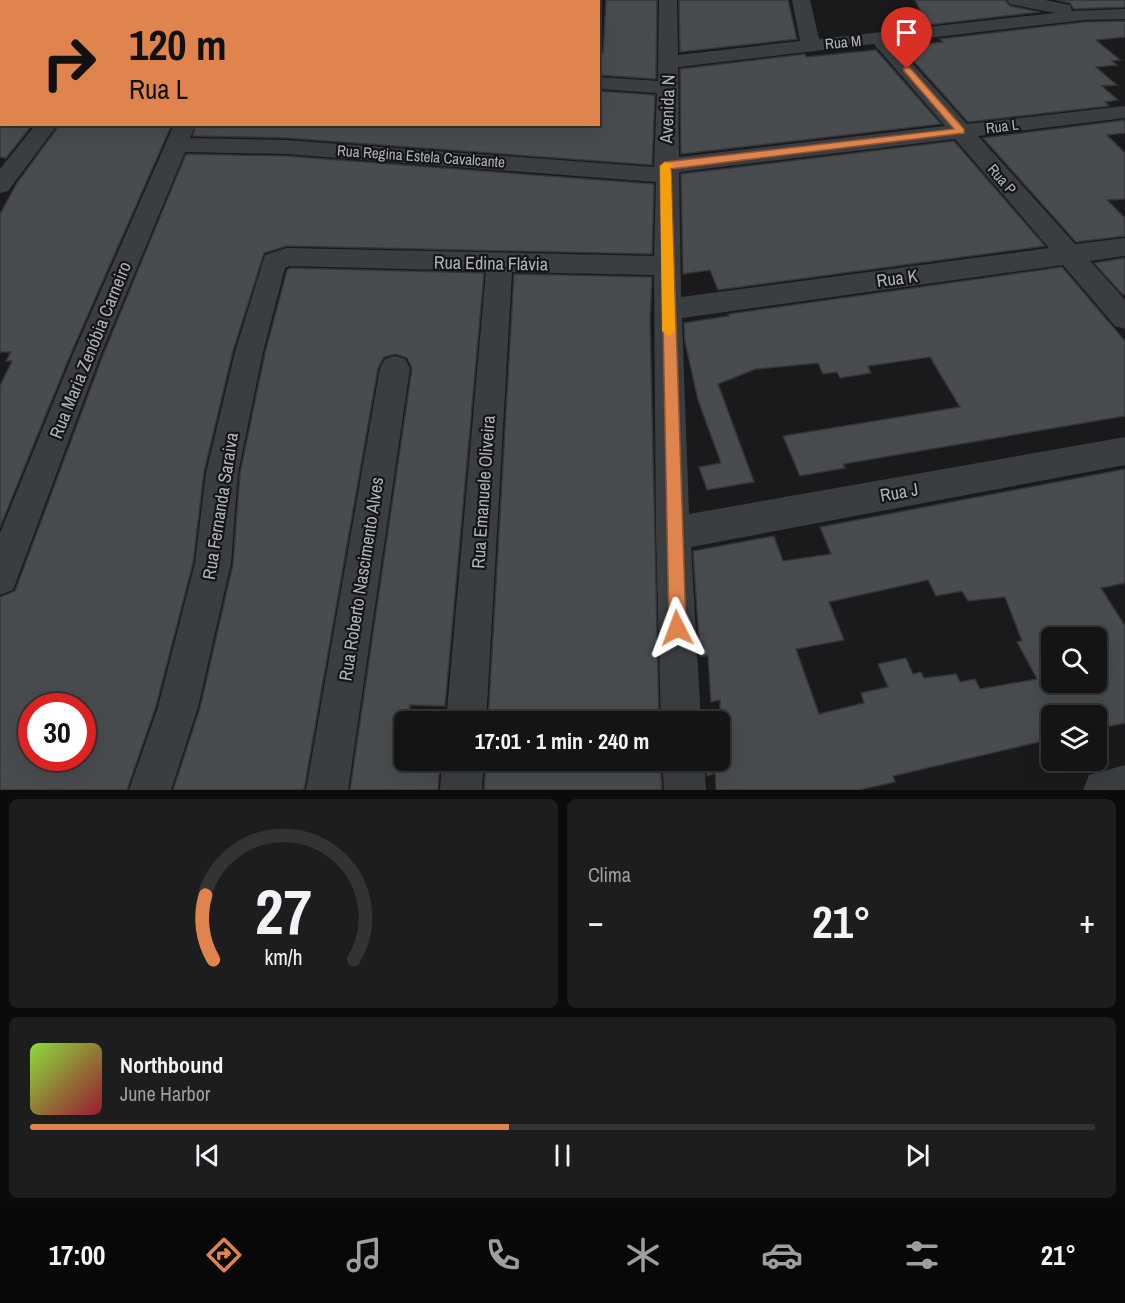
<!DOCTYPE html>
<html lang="pt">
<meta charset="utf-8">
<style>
body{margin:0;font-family:"Archivo Narrow",sans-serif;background:#1d1d1e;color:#f1f3f6;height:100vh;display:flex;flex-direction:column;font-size:22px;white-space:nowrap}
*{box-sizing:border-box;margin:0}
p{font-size:20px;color:#9d9ea0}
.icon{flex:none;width:33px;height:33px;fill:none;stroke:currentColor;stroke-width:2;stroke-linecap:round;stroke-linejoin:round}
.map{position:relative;height:790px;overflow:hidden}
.sheet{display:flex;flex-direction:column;gap:9px;padding:9px;background:#0b0b0c;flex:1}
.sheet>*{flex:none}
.hud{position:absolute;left:0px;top:0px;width:600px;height:126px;box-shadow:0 6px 24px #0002,0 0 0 2px #333334;background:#e0844e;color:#111;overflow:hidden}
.controls{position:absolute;left:1041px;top:627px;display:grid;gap:12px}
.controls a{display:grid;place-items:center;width:66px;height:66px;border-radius:9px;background:#141415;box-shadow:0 6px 24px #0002,0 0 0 2px #333334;font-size:30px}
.speed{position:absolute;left:18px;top:693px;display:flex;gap:12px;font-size:30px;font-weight:700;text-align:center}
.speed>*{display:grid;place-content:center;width:78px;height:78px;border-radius:50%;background:#141415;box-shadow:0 6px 24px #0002,0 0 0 2px #333334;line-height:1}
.speed .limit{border:9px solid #d22;background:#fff;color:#111}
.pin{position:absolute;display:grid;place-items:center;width:51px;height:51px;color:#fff;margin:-62px -26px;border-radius:50% 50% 50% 0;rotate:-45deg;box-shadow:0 0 6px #0007}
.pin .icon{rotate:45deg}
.me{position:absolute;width:66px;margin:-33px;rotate:357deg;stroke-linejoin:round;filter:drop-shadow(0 0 4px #0008)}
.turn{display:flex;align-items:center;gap:21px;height:126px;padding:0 30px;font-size:27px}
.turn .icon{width:78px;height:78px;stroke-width:2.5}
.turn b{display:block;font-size:42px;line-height:51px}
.big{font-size:45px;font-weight:800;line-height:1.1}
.sheet .tile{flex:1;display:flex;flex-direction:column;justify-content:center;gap:9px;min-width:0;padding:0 21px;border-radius:9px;background:#1d1d1e}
.sheet .dial{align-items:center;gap:0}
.dial svg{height:156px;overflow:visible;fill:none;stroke:#333334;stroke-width:7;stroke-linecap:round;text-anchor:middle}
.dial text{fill:#f1f3f6;stroke:none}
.song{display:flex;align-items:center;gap:18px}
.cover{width:72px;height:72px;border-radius:9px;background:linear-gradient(135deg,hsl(90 70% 55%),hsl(350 70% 35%))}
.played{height:6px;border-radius:3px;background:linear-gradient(90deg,#e0844e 45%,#333334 45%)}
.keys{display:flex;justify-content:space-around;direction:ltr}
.heat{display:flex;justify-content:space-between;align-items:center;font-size:33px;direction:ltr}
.sheet .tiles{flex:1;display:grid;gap:9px;grid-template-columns:1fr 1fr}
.tile:last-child{grid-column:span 2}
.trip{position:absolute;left:394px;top:711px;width:336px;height:60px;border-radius:9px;background:#141415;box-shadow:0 6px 24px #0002,0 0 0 2px #333334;font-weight:800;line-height:60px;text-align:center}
.menu{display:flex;height:96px;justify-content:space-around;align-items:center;background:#080808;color:#9d9ea0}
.menu .icon{width:42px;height:42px}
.menu .current{color:#e0844e}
.menu b{font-size:27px;color:#f1f3f6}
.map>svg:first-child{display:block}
.building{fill:#494c4e;stroke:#343538;stroke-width:1.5;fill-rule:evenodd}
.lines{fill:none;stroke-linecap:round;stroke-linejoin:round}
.minor{fill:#3b3e40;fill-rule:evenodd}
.route{fill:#e0844e;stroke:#925633;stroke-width:1.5}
.slow{fill:#f59e0b}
.labels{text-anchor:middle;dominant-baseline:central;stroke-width:4.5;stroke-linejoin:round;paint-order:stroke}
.far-street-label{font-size:15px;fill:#aeb5ba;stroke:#151517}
.street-label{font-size:18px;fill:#aeb5ba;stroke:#151517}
</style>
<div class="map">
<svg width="1125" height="790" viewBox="0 0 1125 790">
<rect width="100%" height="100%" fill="#1a1a1c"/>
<!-- building -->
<path class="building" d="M606,0H657L656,79L598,75V52L603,53Z
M679,0H788L797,39L680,52Z
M915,0H1005L1010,6L1040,12L927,25Z
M1056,0H1125V7L1074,9L1070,3Z
M1125,21V37L1096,40L1120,60L1112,61L1117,65L1096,67L1117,85L1102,86L1118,100L1105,102L1109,106L968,122L901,47L943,42L940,39L1084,22Z
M876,50L941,124L681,154L680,69L805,54L806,57Z
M598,91L655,95L652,165L286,138L193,136L196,124H598Z
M1125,120V133L1107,135L1125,153V199L1107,200L1125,218V236L1076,242L983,138Z
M0,124H33L6,158L0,157Z
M60,124H172L71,353L0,527V386L12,361H6L11,352H0V214L17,183Z
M954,141L1045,246L718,290L710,270L683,274L681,174Z
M186,154L286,156L654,184L652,254L287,246L264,253L233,351L204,472L193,563L156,706L127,790H0V597L15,591L103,355ZM32,706H82V758H32Z
M1125,258V294L1123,295L1094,263Z
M1062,267L1125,341V416L843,464L845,468L800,476L783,436L960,407L930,357L868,366L871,373L840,378L837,372L823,374L818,363L756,369L718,384L754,482L707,490L699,467L721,463L698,400L685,342L684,323L729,316L728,314Z
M290,268L484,273L445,706L410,705L409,722H405V760H440L438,790H350L412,368L407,358L396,354L384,357L378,368L304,790H173L200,708L233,564L240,473L265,353L287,270Z
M514,274L652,277L650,320L659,722H488Z
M1125,469V583L1101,588L1125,626V723L1096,729V716H1052V739L893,776L895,782L859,790H716L715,773L707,776L706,760H720V700L711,702L708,656H700L693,551L774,536L783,561L831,554L820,527ZM928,580L936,596L962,591L968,601L1005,597L1022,641L1017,642L1037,679L980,689L975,679L960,682L956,674L924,678L921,672L913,674L906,658L878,664L888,687L861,693L864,703L819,714L796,649L844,640L829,602ZM1052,638H1096V682H1052Z
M486,760H660L662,790H484Z"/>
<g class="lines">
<!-- minor -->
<path class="minor" d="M137,0H155L136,2Z
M250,0H269L249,2Z
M373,0H391L372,2Z
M438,0H456L437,2Z
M519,0H537V2H519Z
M659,0H677L678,55L800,41L792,0H810L819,39L1055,13L1010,4L1007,0H1045L1070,5L1072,11L1125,9V19L1084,20L893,42L967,124L1125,106V118L978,136L1075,244L1125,238V256L1090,261L1125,300V329L1115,326L1063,265L682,318L689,514L1125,437V465L691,547L701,722H661L656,534L654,275L512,272L486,722H446L486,271L289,266L285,268L263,352L238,473L231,563L198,707L171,790H129L158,707L195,563L206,473L235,352L265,255L287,248L654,256L656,182L286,154L185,152L101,354L13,590L0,595V533L73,354L173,127L175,124H193L195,127L190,138L286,140L654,167L657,93L598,89V77L658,81ZM874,44L945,126L679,157L678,67ZM955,139L1049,248L681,297L679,172Z
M0,68H2V80H0Z
M36,124H58L8,191L0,193V169Z
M395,356L405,359L410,368L348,790H306L380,368L385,359Z
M442,760H484L482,790H440Z
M662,760H704L706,790H664Z
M1125,765V790H1083L1089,775Z"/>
</g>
<!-- route -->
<path class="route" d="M904,68H910L964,129V133L671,169L686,628L683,634L677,636L671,634L669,628L660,166L665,162L954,129L904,71Z"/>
<!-- slow -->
<path class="slow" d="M665,162L674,165L670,168L671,175L675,331L669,336L662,331L660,166Z"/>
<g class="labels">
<!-- far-street labels -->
<g class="far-street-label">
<text transform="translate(843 42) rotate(-6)">Rua M</text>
<text transform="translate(1002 126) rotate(-7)">Rua L</text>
<text transform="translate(421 156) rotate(4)">Rua Regina Estela Cavalcante</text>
<text transform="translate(1002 179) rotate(49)">Rua P</text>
</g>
<!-- street labels -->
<g class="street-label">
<text transform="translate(667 109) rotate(-88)">Avenida N</text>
<text transform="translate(491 263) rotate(1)">Rua Edina Flávia</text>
<text transform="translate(897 278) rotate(-8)">Rua K</text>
<text transform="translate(90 350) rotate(-68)">Rua Maria Zenóbia Carneiro</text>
<text transform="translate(483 492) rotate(-86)">Rua Emanuele Oliveira</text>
<text transform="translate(899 492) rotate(-10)">Rua J</text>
<text transform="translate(220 506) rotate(-81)">Rua Fernanda Saraiva</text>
<text transform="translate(361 579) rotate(-81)">Rua Roberto Nascimento Alves</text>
</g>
</g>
</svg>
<div class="controls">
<a><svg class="icon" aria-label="search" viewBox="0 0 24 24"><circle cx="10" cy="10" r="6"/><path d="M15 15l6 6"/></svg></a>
<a><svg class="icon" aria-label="layers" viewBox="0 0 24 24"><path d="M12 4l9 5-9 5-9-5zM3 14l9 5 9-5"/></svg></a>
</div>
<div class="speed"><div class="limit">30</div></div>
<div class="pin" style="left:907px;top:69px;background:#d93025"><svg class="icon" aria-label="arrive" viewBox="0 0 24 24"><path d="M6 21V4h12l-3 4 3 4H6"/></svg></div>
<svg class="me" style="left:677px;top:628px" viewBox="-20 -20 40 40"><path d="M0-17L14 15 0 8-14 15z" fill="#e0844e" stroke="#fff" stroke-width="4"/></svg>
<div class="trip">17:01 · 1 min · 240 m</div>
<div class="hud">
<div class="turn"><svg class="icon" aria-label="right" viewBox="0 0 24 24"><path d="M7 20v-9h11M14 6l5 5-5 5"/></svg><div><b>120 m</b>Rua L</div></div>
</div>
</div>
<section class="sheet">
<div class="tiles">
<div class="tile dial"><svg viewBox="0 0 100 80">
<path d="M14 69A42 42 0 1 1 86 69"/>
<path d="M14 69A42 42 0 0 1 10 36" stroke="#e0844e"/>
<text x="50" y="56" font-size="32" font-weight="700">27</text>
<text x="50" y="72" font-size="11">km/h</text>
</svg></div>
<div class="tile"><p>Clima</p>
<div class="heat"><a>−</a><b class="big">21°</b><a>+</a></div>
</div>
<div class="tile">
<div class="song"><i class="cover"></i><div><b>Northbound</b><p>June Harbor</p></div></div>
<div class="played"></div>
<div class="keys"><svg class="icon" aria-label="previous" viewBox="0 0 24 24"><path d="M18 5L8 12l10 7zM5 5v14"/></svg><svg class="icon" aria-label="pause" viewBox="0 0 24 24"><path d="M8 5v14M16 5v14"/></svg><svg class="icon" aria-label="next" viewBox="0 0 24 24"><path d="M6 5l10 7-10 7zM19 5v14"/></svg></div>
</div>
</div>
</section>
<nav class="menu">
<b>17:00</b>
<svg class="icon current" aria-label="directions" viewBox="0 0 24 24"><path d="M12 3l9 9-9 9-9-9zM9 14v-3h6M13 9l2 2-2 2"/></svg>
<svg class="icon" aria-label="music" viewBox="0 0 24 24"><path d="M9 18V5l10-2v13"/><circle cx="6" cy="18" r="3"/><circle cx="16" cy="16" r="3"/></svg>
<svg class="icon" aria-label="phone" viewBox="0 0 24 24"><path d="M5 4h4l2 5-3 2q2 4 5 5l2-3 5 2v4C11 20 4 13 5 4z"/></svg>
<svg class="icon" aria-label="climate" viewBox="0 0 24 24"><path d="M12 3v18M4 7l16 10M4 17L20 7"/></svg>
<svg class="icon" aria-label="car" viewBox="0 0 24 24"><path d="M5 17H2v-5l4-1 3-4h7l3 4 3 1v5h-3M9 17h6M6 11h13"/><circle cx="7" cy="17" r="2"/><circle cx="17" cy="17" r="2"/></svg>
<svg class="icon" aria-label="filters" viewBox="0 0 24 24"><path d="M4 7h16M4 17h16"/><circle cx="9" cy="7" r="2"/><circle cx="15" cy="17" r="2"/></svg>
<b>21°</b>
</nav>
